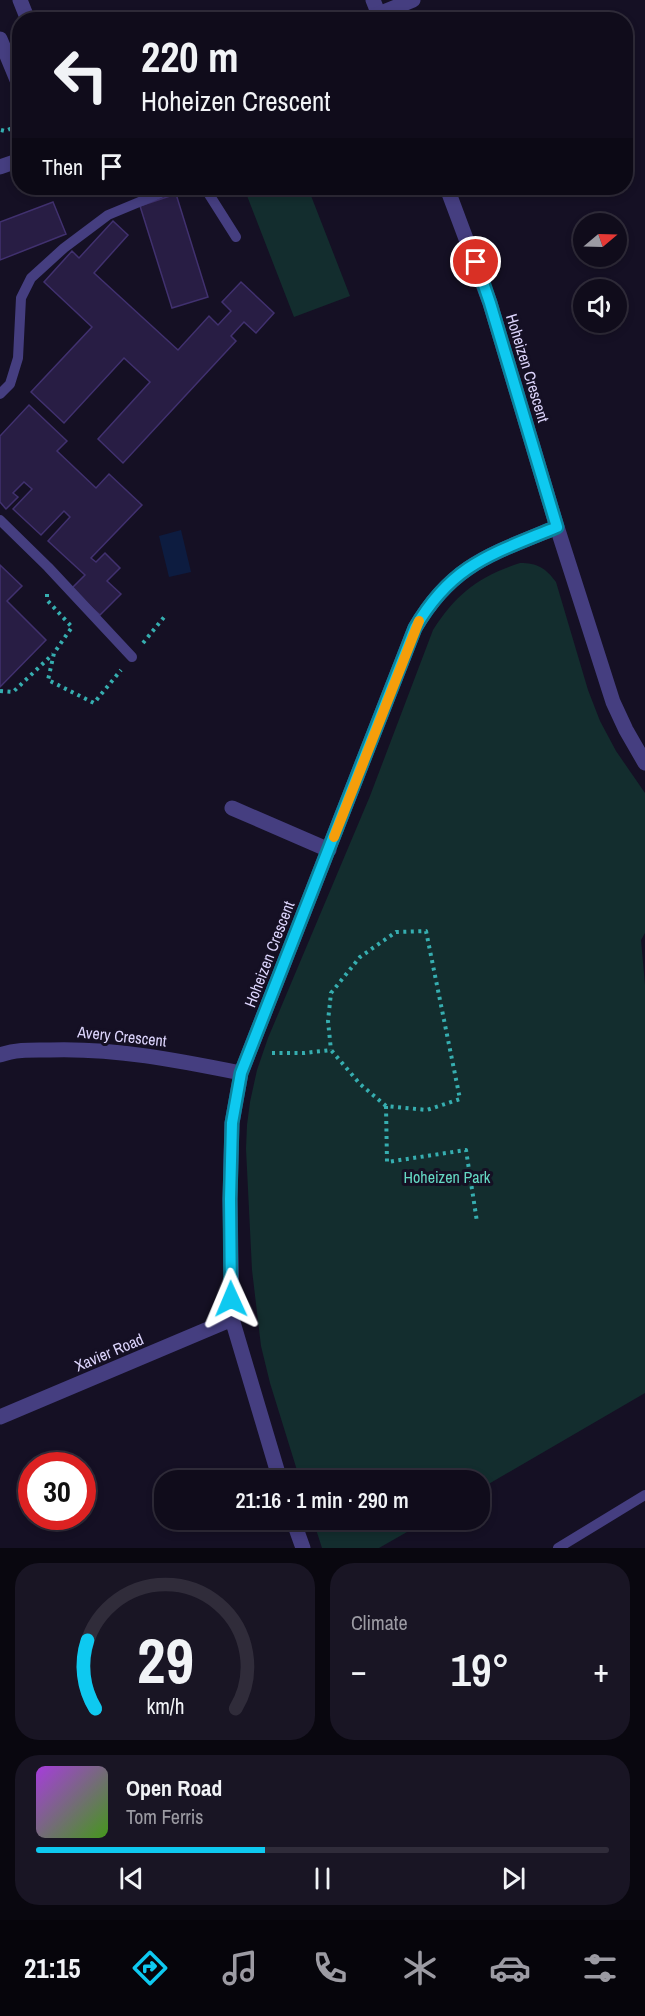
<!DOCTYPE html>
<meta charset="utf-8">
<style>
body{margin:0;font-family:"Archivo Narrow",sans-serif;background:#191524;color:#f1f3f6;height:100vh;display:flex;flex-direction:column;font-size:22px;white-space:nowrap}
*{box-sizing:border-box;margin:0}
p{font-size:20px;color:#9c9ba3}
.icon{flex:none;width:33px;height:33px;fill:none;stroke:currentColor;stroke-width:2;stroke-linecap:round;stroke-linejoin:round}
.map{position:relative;height:1548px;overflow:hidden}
.panel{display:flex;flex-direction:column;gap:15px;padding:15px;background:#09070f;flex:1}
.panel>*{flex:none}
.hud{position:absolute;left:12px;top:12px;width:621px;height:183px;border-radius:24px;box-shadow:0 3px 9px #0003,0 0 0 2px #302c3a;background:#100c1b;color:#f1f3f6;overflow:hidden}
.needle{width:39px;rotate:71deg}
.fabs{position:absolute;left:573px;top:213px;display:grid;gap:12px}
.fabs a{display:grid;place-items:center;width:54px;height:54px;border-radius:50%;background:#100c1b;box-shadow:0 3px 9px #0003,0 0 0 2px #302c3a;font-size:30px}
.speed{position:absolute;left:18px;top:1452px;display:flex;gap:12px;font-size:30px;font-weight:700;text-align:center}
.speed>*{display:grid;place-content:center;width:78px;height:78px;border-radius:50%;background:#100c1b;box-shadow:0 3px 9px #0003,0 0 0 2px #302c3a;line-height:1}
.speed .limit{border:9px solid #d22;background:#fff;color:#111}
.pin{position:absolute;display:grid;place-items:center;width:51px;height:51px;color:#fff;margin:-26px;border:3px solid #fff;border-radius:50%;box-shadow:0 2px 6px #0007}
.me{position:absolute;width:66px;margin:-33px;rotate:359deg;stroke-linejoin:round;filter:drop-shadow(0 0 4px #0008)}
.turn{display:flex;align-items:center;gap:21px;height:126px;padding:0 30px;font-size:27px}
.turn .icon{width:78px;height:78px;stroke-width:2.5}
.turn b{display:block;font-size:42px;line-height:51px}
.then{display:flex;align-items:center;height:57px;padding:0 30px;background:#0003;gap:12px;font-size:22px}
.big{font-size:45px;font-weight:600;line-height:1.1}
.panel .card{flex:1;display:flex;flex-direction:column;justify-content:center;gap:9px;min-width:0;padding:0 21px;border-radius:24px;background:#191524}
.panel .dial{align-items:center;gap:0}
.dial svg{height:156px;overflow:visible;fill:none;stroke:#302c3a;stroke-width:7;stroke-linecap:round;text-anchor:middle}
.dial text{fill:#f1f3f6;stroke:none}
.song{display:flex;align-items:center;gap:18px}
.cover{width:72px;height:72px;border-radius:9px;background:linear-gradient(135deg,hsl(280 70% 55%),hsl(100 70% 35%))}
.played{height:6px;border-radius:3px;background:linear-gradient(90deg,#0ec9f0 40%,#302c3a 40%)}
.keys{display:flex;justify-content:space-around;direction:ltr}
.heat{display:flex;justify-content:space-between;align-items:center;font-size:33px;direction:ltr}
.panel .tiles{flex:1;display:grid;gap:15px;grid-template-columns:1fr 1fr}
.card:last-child{grid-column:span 2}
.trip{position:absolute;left:154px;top:1470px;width:336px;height:60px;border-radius:24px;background:#100c1b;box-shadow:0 3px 9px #0003,0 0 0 2px #302c3a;font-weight:600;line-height:60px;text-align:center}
.menu{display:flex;height:96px;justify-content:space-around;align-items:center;background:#06050b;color:#9c9ba3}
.menu .icon{width:42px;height:42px}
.menu .active{color:#0ec9f0}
.menu b{font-size:27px;color:#f1f3f6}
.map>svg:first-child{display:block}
.green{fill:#132d2e}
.water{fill:#0d1c40}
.building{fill:#281d44;stroke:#41316f;stroke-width:1.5}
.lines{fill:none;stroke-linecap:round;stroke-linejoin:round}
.path{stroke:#36aeb0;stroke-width:4;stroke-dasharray:3 4.5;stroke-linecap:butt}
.service{stroke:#453e80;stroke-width:10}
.minor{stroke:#453e80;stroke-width:15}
.tertiary{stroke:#453e80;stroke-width:15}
.route-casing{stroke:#09839c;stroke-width:15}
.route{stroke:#0ec9f0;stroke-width:10}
.slow{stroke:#f59e0b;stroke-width:10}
.labels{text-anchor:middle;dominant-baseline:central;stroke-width:6;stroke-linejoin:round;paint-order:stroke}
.street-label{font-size:16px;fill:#ddd5fd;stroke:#151024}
.park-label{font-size:16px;fill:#65d9c4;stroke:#151024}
</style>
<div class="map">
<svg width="645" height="1548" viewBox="0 0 645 1548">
<rect width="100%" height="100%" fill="#151024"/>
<!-- green -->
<path class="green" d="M244,188H308L350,296L294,317Z
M520,563C537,563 546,568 556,582L588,690L600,721L616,751L645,793V933L641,940L645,985V1393L480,1489V1480H300L270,1383L261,1346L252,1270L246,1149L247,1125L250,1102L257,1070L268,1038L370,796L433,630C456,594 479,576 520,563Z
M313,1520H428L379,1548H322Z"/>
<!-- water -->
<path class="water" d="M181,530L191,572L169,577L159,536Z"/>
<!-- building -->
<path class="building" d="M176,194L208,297L172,308L140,206Z
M53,202L66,234L0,260V222Z
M113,221L128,235L94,273L178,350L209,316L218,325L231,311L222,302L241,282L274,313L256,333L244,322L231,336L236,341L123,463L98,439L150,382L124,358L64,423L31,392L92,327L44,282L72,251L79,258Z
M29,405L67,441L57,451L96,488L109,474L142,505L91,558L96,562L105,553L120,568L107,581L121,594L100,615L71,589L85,575L48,541L70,517L64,511L41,535L13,509L32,489L24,482L13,493L18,497L6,509L0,502V436Z
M0,565L22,586L7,601L46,640L0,687Z"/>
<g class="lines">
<!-- path -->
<path class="path" d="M1,130L5,131L20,125
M47,594V600L72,627L54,653L48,680L94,703L121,670
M143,643L165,616
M0,691L13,692L53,654
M272,1053H304L331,1050L360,1084L386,1106L427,1110L460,1099L426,931L396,932L360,957L331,993L328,1021L331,1050
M386,1106L387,1162L466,1150L477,1222"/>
<!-- service -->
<path class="service" d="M205,188L236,237
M0,394L10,384L18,358L21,298L31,278L64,248L108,215L173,188
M0,520L48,567L132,657
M558,1548L645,1495"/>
<!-- minor -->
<path class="minor" d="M20,0L28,20
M373,0L381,20
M447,188L490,303L557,527L613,702L626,730L645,763
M232,808L329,850
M0,1055C16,1049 33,1050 50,1050C116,1048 176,1060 241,1073
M0,1417L232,1319
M280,1480L232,1319L230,1199L232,1123L241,1073L415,628C452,564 492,554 557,527
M293,1520L303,1548"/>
<!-- tertiary -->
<path class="tertiary" d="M364,20L413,0
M0,39L20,87
M0,167L20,160"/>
</g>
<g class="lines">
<!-- route casing -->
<g class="route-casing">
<path id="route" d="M231,1299L230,1199L232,1123L241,1073L415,628C452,564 492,554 557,527L490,303L476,262"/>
</g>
<!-- route -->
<use href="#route" class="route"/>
<!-- slow -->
<path class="slow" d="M334,837L419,621"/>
</g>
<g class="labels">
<!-- street labels -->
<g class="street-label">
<text transform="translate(528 368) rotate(73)">Hoheizen Crescent</text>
<text transform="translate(269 954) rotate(-69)">Hoheizen Crescent</text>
<text transform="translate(122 1036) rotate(6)">Avery Crescent</text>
<text transform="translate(109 1352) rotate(-23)">Xavier Road</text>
</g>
<!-- park labels -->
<g class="park-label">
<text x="447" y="1177">Hoheizen Park</text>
</g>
</g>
</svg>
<div class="fabs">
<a><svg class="needle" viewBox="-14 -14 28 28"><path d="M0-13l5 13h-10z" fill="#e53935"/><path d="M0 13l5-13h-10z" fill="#9c9ba3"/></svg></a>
<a><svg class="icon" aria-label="sound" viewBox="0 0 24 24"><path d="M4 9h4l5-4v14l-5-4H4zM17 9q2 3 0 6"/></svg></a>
</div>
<div class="speed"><div class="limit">30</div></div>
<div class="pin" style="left:476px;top:262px;background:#d93025"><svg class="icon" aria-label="arrive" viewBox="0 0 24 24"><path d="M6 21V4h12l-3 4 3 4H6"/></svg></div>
<svg class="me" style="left:231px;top:1299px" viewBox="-20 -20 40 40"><path d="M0-17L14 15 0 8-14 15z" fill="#0ec9f0" stroke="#fff" stroke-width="4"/></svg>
<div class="trip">21:16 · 1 min · 290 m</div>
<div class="hud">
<div class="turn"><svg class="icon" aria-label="left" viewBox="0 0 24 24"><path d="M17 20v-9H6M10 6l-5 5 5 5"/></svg><div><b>220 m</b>Hoheizen Crescent</div></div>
<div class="then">Then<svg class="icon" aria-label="arrive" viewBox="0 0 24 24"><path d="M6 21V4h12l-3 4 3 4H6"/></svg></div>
</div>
</div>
<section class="panel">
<div class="tiles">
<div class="card dial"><svg viewBox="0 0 100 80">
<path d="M14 69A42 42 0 1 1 86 69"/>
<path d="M14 69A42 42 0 0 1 10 34" stroke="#0ec9f0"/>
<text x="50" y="56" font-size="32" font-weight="700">29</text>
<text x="50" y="72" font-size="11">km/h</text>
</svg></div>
<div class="card"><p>Climate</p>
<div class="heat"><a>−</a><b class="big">19°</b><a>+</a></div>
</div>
<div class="card">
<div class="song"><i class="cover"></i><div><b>Open Road</b><p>Tom Ferris</p></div></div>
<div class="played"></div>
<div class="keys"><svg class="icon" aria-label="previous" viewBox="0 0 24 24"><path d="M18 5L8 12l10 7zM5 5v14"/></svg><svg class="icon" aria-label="pause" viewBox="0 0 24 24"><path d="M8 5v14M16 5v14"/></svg><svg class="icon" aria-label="next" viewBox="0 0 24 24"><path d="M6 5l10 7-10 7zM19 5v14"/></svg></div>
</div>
</div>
</section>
<nav class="menu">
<b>21:15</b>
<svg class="icon active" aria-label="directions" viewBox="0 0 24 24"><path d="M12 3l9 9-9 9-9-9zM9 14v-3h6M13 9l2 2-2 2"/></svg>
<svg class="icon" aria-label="music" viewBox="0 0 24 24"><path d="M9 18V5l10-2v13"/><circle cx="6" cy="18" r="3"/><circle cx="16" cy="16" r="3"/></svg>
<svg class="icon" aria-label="phone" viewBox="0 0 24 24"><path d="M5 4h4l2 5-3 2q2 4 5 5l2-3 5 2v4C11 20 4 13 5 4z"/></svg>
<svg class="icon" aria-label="climate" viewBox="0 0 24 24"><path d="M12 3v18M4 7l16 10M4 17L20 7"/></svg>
<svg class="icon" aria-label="car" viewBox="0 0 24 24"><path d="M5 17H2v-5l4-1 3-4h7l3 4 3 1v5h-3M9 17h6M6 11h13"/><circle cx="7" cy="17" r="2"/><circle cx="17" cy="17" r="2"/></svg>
<svg class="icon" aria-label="filters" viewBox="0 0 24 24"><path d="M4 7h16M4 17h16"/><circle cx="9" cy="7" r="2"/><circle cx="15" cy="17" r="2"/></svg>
</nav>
